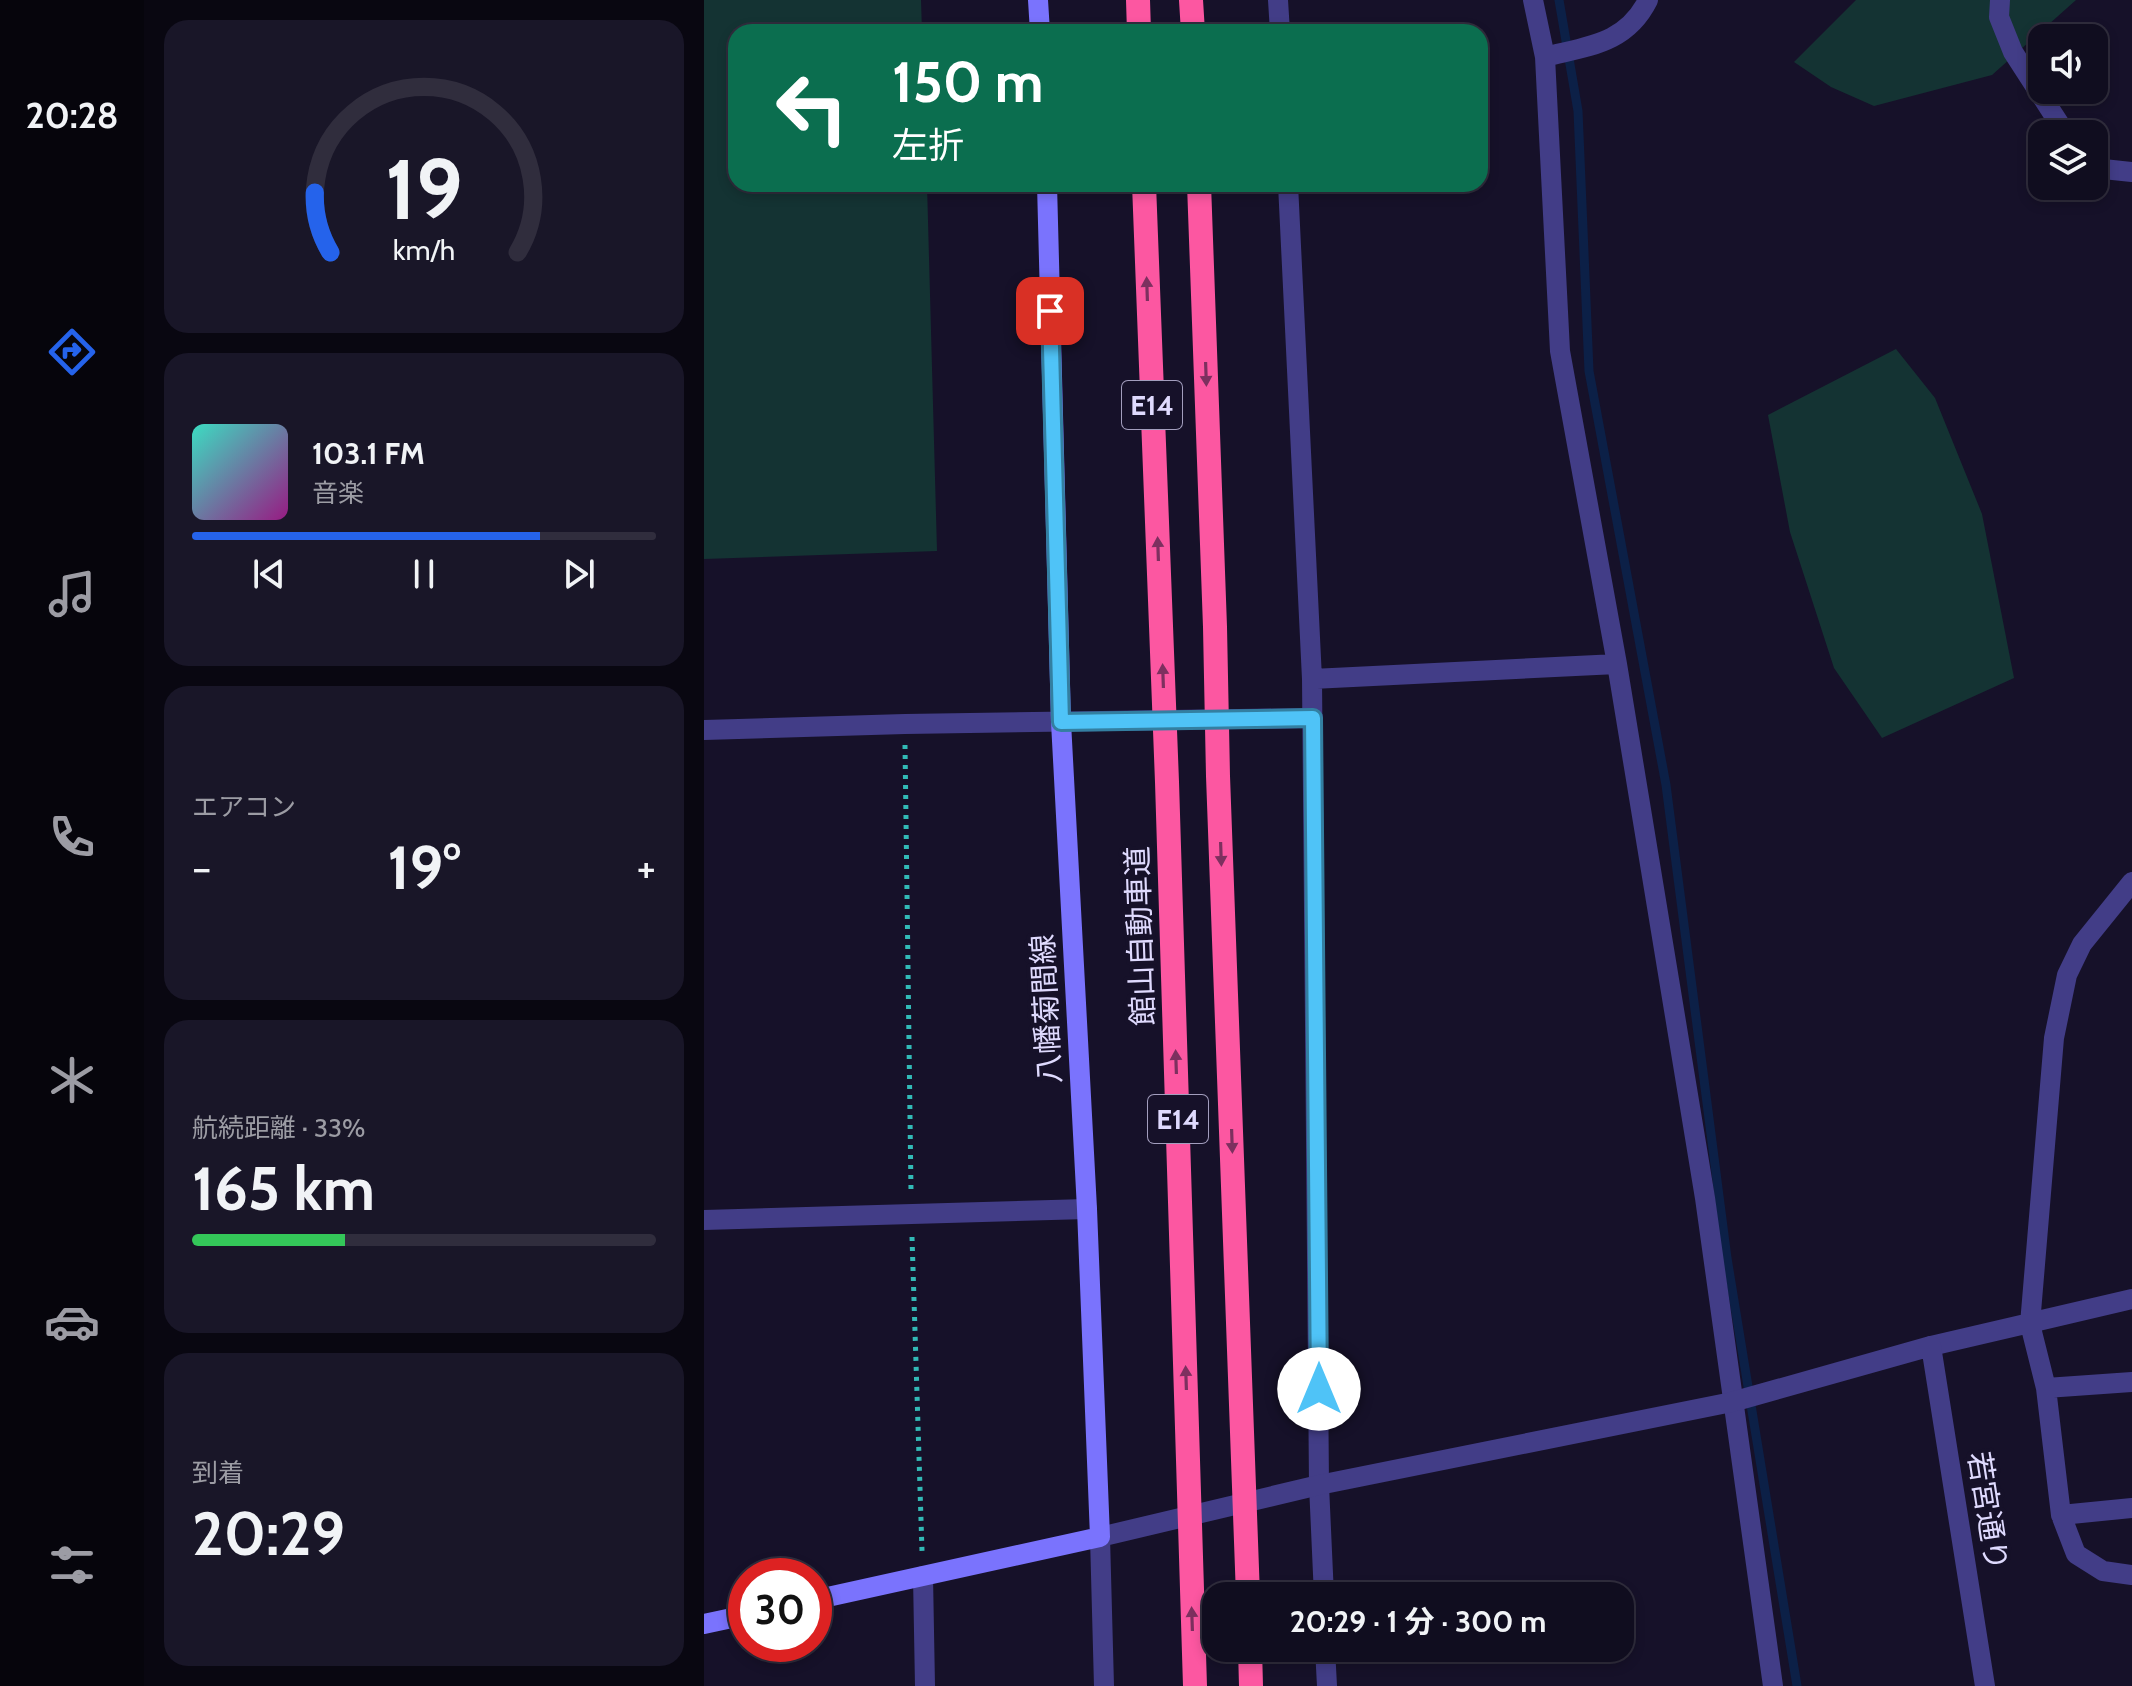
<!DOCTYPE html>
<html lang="ja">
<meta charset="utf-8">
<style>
body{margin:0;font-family:Cabin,"Noto Sans JP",sans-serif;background:#191628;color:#f1f3f6;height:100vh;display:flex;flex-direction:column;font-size:30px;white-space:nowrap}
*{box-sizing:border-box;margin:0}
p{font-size:26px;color:#9c9ca4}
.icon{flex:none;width:44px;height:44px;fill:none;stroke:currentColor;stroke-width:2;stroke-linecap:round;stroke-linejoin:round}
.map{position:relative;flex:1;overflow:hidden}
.sheet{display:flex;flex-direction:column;gap:20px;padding:20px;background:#090711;width:560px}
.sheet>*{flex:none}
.hud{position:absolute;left:24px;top:24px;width:760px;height:168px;border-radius:24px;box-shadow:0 4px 12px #0003,0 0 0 2px #302d3d;background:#0b6e4f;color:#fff;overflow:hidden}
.controls{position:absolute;left:1324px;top:24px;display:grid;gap:16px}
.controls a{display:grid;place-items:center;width:80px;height:80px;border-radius:16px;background:#100d1f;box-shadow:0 4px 12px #0003,0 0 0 2px #302d3d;font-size:40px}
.speed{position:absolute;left:24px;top:1558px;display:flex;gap:16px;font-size:40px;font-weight:700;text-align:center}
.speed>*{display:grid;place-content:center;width:104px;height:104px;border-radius:50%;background:#100d1f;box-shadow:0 4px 12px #0003,0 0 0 2px #302d3d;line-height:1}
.speed .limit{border:12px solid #d22;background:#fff;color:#111}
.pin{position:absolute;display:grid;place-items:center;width:68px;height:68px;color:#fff;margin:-34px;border-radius:16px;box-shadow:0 4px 12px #0006}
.me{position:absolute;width:88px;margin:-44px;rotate:0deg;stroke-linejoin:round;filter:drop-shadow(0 0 6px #0008)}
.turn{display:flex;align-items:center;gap:28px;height:168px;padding:0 32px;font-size:36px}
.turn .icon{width:104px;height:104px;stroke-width:2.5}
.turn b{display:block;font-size:56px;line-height:68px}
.big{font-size:60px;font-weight:700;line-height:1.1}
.sheet .tile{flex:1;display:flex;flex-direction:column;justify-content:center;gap:12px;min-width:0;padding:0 28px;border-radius:24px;background:#191628}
.sheet .dial{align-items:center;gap:0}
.dial svg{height:208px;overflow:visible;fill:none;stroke:#302d3d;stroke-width:7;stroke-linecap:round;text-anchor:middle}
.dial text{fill:#f1f3f6;stroke:none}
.song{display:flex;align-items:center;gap:24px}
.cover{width:96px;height:96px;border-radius:12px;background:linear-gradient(135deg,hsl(170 70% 55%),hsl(310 70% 35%))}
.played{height:8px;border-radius:4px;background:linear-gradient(90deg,#2563eb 75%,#302d3d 75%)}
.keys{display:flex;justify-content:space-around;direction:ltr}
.heat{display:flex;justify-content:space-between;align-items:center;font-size:44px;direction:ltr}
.charge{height:12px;border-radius:6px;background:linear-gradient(90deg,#34c759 33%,#302d3d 0)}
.trip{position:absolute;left:498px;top:1582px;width:432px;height:80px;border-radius:24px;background:#100d1f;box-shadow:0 4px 12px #0003,0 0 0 2px #302d3d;font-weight:700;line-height:80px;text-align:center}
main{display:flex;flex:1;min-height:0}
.menu{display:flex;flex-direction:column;width:144px;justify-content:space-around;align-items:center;background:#06050c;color:#9c9ca4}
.menu .icon{width:56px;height:56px}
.menu .active{color:#2563eb}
.menu b{font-size:36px;color:#f1f3f6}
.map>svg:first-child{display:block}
.green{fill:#143333}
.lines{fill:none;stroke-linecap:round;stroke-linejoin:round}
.stream{stroke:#0c2047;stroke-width:9}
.path{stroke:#32bab6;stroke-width:5;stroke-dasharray:4 6;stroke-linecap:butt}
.minor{stroke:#423d87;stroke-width:20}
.tertiary{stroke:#423d87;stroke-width:20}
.secondary{stroke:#7a73fd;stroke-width:20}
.motorway{stroke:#fc57a1;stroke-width:24}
.oneway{fill:#7d305f}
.route-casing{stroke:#337fa1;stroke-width:20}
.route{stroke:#4fc3f7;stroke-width:14}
.labels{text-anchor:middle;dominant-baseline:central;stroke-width:8;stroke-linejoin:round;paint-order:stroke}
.shield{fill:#161129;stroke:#a39ebe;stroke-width:2}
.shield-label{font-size:28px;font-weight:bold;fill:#dfdafe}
.street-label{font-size:30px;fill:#dfdafe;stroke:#161129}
</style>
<main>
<nav class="menu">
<b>20:28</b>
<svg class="icon active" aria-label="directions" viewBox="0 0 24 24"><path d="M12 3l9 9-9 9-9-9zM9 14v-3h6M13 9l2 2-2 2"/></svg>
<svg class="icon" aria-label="music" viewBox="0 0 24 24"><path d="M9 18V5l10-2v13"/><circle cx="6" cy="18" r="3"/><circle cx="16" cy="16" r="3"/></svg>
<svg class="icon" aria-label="phone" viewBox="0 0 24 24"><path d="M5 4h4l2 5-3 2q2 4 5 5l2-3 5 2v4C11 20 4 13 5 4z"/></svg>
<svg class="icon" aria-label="climate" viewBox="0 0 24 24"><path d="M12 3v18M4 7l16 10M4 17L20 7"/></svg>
<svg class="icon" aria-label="car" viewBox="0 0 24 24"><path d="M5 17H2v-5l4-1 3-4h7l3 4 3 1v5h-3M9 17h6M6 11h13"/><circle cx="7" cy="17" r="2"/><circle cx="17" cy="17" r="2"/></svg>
<svg class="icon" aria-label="filters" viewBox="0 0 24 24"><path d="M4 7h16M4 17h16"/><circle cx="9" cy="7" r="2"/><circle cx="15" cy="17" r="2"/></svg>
</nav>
<section class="sheet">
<div class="tile dial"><svg viewBox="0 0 100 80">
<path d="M14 69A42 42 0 1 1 86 69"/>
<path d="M14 69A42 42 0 0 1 8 46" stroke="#2563eb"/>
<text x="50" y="56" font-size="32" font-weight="700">19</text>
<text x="50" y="72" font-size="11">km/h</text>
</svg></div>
<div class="tile">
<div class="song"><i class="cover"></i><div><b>103.1 FM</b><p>音楽</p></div></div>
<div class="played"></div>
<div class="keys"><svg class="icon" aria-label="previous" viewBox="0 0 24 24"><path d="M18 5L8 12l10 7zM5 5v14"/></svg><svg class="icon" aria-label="pause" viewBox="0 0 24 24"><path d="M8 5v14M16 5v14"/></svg><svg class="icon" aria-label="next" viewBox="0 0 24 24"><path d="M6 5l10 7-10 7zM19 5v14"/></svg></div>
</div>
<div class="tile"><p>エアコン</p>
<div class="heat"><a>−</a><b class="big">19°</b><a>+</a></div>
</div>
<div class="tile"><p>航続距離 · 33%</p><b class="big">165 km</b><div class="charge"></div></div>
<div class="tile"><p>到着</p><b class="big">20:29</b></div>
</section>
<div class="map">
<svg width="1428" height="1686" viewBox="0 0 1428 1686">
<rect width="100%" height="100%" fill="#161129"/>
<!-- green -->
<path class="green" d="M0,0H217L218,32H32V184H223L233,551L0,559Z
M1152,0H1372L1288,75L1170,106L1127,87L1090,62Z
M1192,349L1231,398L1278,514L1310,678L1178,738L1130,668L1086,532L1064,415Z"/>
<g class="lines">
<!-- stream -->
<path class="stream" d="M855,0L874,111L885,371L962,785L1023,1258L1093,1686"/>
<!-- path -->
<path class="path" d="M201,745L207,1191
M208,1237L218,1551"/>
<!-- minor -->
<path class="minor" d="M574,0L576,32
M829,0L841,57L856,351L913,664L1001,1198L1069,1686
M1296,0L1295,17L1309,52L1362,134
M841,57C884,46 922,44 944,0
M1390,168L1428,172
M584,184L608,679L615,1485L620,1596
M608,679L913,664
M1428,882L1378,944L1363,975L1350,1038L1326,1324L1342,1388L1357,1515L1372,1554L1399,1571L1428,1575
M0,1220L383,1209
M1227,1346L1428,1299
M1342,1388L1428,1382
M1357,1515L1428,1508
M219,1576L221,1686
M621,1648L623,1686"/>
<!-- tertiary -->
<path class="tertiary" d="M0,730L201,724L609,718
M400,1686L396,1537L615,1485L1028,1402L1227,1346L1281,1686"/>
<!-- secondary -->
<path class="secondary" d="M334,0L336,32
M110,1600L396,1537L383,1209L357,722L343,184
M0,1624L42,1615"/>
<!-- motorway -->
<path class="motorway" d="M434,0L435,32
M487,0L489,32
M440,184L463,782L491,1686
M495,184L511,627L514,776L544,1596
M546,1648L547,1686"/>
</g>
<!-- one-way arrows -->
<defs><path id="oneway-solid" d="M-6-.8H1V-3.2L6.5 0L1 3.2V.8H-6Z" transform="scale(2)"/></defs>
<g class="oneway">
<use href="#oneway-solid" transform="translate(443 289) rotate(-92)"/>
<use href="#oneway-solid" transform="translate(502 374) rotate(88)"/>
<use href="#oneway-solid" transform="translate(454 549) rotate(-92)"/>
<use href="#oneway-solid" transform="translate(459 676) rotate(-92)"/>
<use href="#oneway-solid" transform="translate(517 854) rotate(88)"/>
<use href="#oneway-solid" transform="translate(472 1062) rotate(-92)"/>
<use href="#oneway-solid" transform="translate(528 1141) rotate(88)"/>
<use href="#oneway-solid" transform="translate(482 1378) rotate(-92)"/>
<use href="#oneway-solid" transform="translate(488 1619) rotate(-92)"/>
</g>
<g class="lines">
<!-- route casing -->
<g class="route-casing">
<path id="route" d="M346,311L357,722L609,718L615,1389"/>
</g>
<!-- route -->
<use href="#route" class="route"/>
</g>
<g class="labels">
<!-- shield labels -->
<g class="shield">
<rect x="418" y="381" width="60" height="48" rx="6"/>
<rect x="444" y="1095" width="60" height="48" rx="6"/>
</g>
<g class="shield-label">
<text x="448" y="405">E14</text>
<text x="474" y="1119">E14</text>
</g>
<!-- street labels -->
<g class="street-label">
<text transform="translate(436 936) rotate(-92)">館山自動車道</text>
<text transform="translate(342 1009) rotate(-93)">八幡菊間線</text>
<text transform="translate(1284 1511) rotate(81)">若宮通り</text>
</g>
</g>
</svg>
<div class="controls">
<a><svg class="icon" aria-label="sound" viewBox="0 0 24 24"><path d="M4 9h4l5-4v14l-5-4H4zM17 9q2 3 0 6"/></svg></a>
<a><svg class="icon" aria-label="layers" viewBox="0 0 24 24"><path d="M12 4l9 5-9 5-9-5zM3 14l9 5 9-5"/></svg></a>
</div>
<div class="speed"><div class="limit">30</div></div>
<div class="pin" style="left:346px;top:311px;background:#d93025"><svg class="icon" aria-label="arrive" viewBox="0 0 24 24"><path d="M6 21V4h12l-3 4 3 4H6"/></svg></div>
<svg class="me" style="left:615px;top:1389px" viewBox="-20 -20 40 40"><circle r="19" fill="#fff"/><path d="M0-13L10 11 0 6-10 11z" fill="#4fc3f7"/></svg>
<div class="trip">20:29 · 1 分 · 300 m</div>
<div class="hud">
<div class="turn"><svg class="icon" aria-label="left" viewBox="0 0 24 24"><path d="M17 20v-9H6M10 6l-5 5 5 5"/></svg><div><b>150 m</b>左折</div></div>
</div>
</div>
</main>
